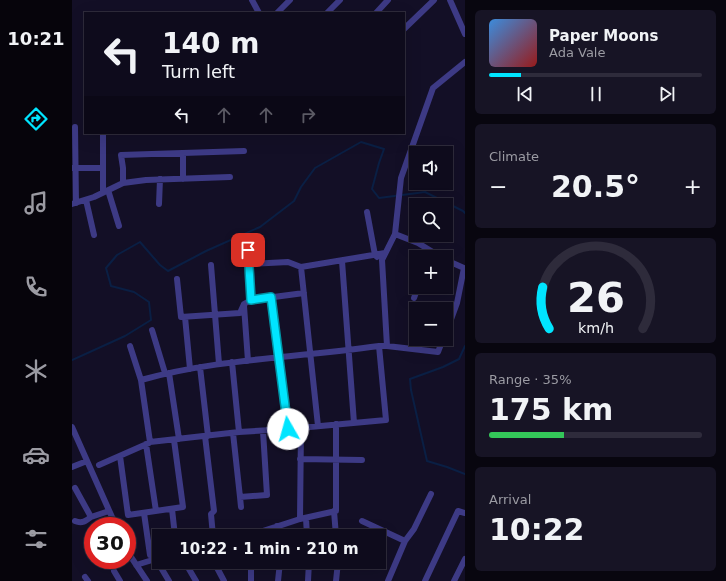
<!DOCTYPE html>
<meta charset="utf-8">
<style>
body{margin:0;font-family:"DejaVu Sans",sans-serif;background:#171425;color:#f1f3f6;height:100vh;display:flex;flex-direction:column;font-size:15px;white-space:nowrap}
*{box-sizing:border-box;margin:0}
p{font-size:13px;color:#9b9ba3}
.icon{flex:none;width:22px;height:22px;fill:none;stroke:currentColor;stroke-width:2;stroke-linecap:round;stroke-linejoin:round}
.map{position:relative;flex:1;overflow:hidden}
.sheet{display:flex;flex-direction:column;gap:10px;padding:10px;background:#08060f;width:261px}
.sheet>*{flex:none}
.guide{position:absolute;left:12px;top:12px;width:321px;height:122px;border-radius:0px;box-shadow:0 4px 16px #0002,0 0 0 1px #2e2b3b;background:#0e0b1c;color:#f1f3f6;overflow:hidden}
.controls{position:absolute;left:337px;top:146px;display:grid;gap:8px}
.controls a{display:grid;place-items:center;width:44px;height:44px;border-radius:0px;background:#0e0b1c;box-shadow:0 4px 16px #0002,0 0 0 1px #2e2b3b;font-size:20px}
.speed{position:absolute;left:12px;top:517px;display:flex;gap:8px;font-size:20px;font-weight:700;text-align:center}
.speed>*{display:grid;place-content:center;width:52px;height:52px;border-radius:50%;background:#0e0b1c;box-shadow:0 4px 16px #0002,0 0 0 1px #2e2b3b;line-height:1}
.speed .limit{border:6px solid #d22;background:#fff;color:#111}
.pin{position:absolute;display:grid;place-items:center;width:34px;height:34px;color:#fff;margin:-17px;border-radius:8px;box-shadow:0 2px 6px #0006}
.me{position:absolute;width:44px;margin:-22px;rotate:353deg;stroke-linejoin:round;filter:drop-shadow(0 0 3px #0008)}
.turn{display:flex;align-items:center;gap:14px;height:84px;padding:0 12px;font-size:18px}
.turn .icon{width:52px;height:52px;stroke-width:2.5}
.turn b{display:block;font-size:28px;line-height:34px}
.lanes{display:flex;align-items:center;height:38px;padding:0 12px;background:#0003;justify-content:center;gap:20px;direction:ltr}
.lanes .off{opacity:.35}
.big{font-size:30px;font-weight:600;line-height:1.1}
.sheet .widget{flex:1;display:flex;flex-direction:column;justify-content:center;gap:6px;min-width:0;padding:0 14px;border-radius:6px;background:#171425}
.sheet .dial{align-items:center;gap:0}
.dial svg{height:104px;overflow:visible;fill:none;stroke:#2e2b3b;stroke-width:7;stroke-linecap:round;text-anchor:middle}
.dial text{fill:#f1f3f6;stroke:none}
.song{display:flex;align-items:center;gap:12px}
.cover{width:48px;height:48px;border-radius:6px;background:linear-gradient(135deg,hsl(210 70% 55%),hsl(0 70% 35%))}
.played{height:4px;border-radius:2px;background:linear-gradient(90deg,#00e5ff 15%,#2e2b3b 15%)}
.keys{display:flex;justify-content:space-around;direction:ltr}
.heat{display:flex;justify-content:space-between;align-items:center;font-size:22px;direction:ltr}
.charge{height:6px;border-radius:3px;background:linear-gradient(90deg,#34c759 35%,#2e2b3b 0)}
.trip{position:absolute;left:80px;top:529px;width:234px;height:40px;border-radius:0px;background:#0e0b1c;box-shadow:0 4px 16px #0002,0 0 0 1px #2e2b3b;font-weight:600;line-height:40px;text-align:center}
main{display:flex;flex:1;min-height:0}
.tabs{display:flex;flex-direction:column;width:72px;justify-content:space-around;align-items:center;background:#06040b;color:#9b9ba3}
.tabs .icon{width:28px;height:28px}
.tabs .current{color:#00e5ff}
.tabs b{font-size:18px;color:#f1f3f6}
.map>svg:first-child{display:block}
.lines{fill:none;stroke-linecap:round;stroke-linejoin:round}
.stream{stroke:#0a1f44;stroke-width:2}
.street{stroke:#3d3a85;stroke-width:6}
.route-casing{stroke:#0095a6;stroke-width:10}
.route{stroke:#00e5ff;stroke-width:7}
</style>
<main>
<nav class="tabs">
<b>10:21</b>
<svg class="icon current" aria-label="directions" viewBox="0 0 24 24"><path d="M12 3l9 9-9 9-9-9zM9 14v-3h6M13 9l2 2-2 2"/></svg>
<svg class="icon" aria-label="music" viewBox="0 0 24 24"><path d="M9 18V5l10-2v13"/><circle cx="6" cy="18" r="3"/><circle cx="16" cy="16" r="3"/></svg>
<svg class="icon" aria-label="phone" viewBox="0 0 24 24"><path d="M5 4h4l2 5-3 2q2 4 5 5l2-3 5 2v4C11 20 4 13 5 4z"/></svg>
<svg class="icon" aria-label="climate" viewBox="0 0 24 24"><path d="M12 3v18M4 7l16 10M4 17L20 7"/></svg>
<svg class="icon" aria-label="car" viewBox="0 0 24 24"><path d="M5 17H2v-5l4-1 3-4h7l3 4 3 1v5h-3M9 17h6M6 11h13"/><circle cx="7" cy="17" r="2"/><circle cx="17" cy="17" r="2"/></svg>
<svg class="icon" aria-label="filters" viewBox="0 0 24 24"><path d="M4 7h16M4 17h16"/><circle cx="9" cy="7" r="2"/><circle cx="15" cy="17" r="2"/></svg>
</nav>
<div class="map">
<svg width="393" height="581" viewBox="0 0 393 581">
<rect width="100%" height="100%" fill="#130f26"/>
<g class="lines">
<!-- stream -->
<path class="stream" d="M393,346L387,359L371,367L338,379L339,390L355,461L375,467L393,474
M0,360L53,336L79,320L77,302L62,292L39,286L34,268L45,255L68,242L88,265L96,271L134,251L188,227L222,201L229,187L243,168L289,142L312,149L307,163L300,189L307,198L353,192L391,211L393,213"/>
<!-- street -->
<path class="street" d="M180,0L187,13
M378,0L393,34
M205,13L218,0
M255,13L268,0
M304,13L316,0
M332,29L362,0
M3,127L4,203
M31,133V192
M111,153V179
M0,168H31
M51,183V168L49,155L172,151
M36,190L47,226
M14,200L22,235
M0,204L22,197L51,183L74,180L158,177
M87,204L88,179
M295,212L303,255L305,257
M323,234L346,243L369,257
M176,250L179,300
M374,260L392,268L385,303L374,333
M270,261L282,423
M177,264L216,262L229,267
M139,265L147,364
M105,279L109,317L168,313L172,304L179,300L232,293
M199,297L216,429
M342,298L346,287
M172,306L176,361
M113,317L118,369
M80,330L93,373
M58,346L69,380
M307,346L314,420L216,429L167,432L78,442L69,380C119,366 169,361 219,356C249,353 278,350 307,346H315L310,260L323,234L329,178L361,88L393,62
M315,346L366,352L371,339
M160,362L167,432
M128,367L136,436
M97,373L107,439
M246,426L229,267L313,253
M0,427L44,526
M161,433L168,497L195,495L191,431
M133,436L142,511L139,514L141,536
M74,444L84,511
M48,456L56,515L111,507L102,440
M228,459L290,460
M27,465L77,443
M0,467L15,461
M3,488L19,517L37,511
M168,497L169,507
M100,509L103,536
M262,511L264,536
M72,513L78,555
M234,518L235,536
M228,519L264,511V424
M3,521C10,524 14,521 19,517
M290,521L333,541
M205,526L206,536
M179,536V535L228,519L229,428
M55,551L75,581
M142,562L152,581
M179,562V581
M114,564L124,581
M64,565L87,558
M88,566L97,581
M42,571L48,581
M13,577L16,581
M206,581L208,562
M236,581L237,562
M264,581L266,562
M316,581L333,541L342,529L359,494
M353,581L386,511L393,513
M382,581L393,559"/>
</g>
<g class="lines">
<!-- route casing -->
<g class="route-casing">
<path id="route" d="M176,250L179,300L199,297L216,429"/>
</g>
<!-- route -->
<use href="#route" class="route"/>
</g>
</svg>
<div class="controls">
<a><svg class="icon" aria-label="sound" viewBox="0 0 24 24"><path d="M4 9h4l5-4v14l-5-4H4zM17 9q2 3 0 6"/></svg></a>
<a><svg class="icon" aria-label="search" viewBox="0 0 24 24"><circle cx="10" cy="10" r="6"/><path d="M15 15l6 6"/></svg></a>
<a>+</a>
<a>−</a>
</div>
<div class="speed"><div class="limit">30</div></div>
<div class="pin" style="left:176px;top:250px;background:#d93025"><svg class="icon" aria-label="arrive" viewBox="0 0 24 24"><path d="M6 21V4h12l-3 4 3 4H6"/></svg></div>
<svg class="me" style="left:216px;top:429px" viewBox="-20 -20 40 40"><circle r="19" fill="#fff"/><path d="M0-13L10 11 0 6-10 11z" fill="#00e5ff"/></svg>
<div class="trip">10:22 · 1 min · 210 m</div>
<div class="guide">
<div class="turn"><svg class="icon" aria-label="left" viewBox="0 0 24 24"><path d="M17 20v-9H6M10 6l-5 5 5 5"/></svg><div><b>140 m</b>Turn left</div></div>
<div class="lanes"><svg class="icon" aria-label="left" viewBox="0 0 24 24"><path d="M17 20v-9H6M10 6l-5 5 5 5"/></svg><svg class="icon off" aria-label="ahead" viewBox="0 0 24 24"><path d="M12 20V5M6 11l6-6 6 6"/></svg><svg class="icon off" aria-label="ahead" viewBox="0 0 24 24"><path d="M12 20V5M6 11l6-6 6 6"/></svg><svg class="icon off" aria-label="right" viewBox="0 0 24 24"><path d="M7 20v-9h11M14 6l5 5-5 5"/></svg></div>
</div>
</div>
<section class="sheet">
<div class="widget">
<div class="song"><i class="cover"></i><div><b>Paper Moons</b><p>Ada Vale</p></div></div>
<div class="played"></div>
<div class="keys"><svg class="icon" aria-label="previous" viewBox="0 0 24 24"><path d="M18 5L8 12l10 7zM5 5v14"/></svg><svg class="icon" aria-label="pause" viewBox="0 0 24 24"><path d="M8 5v14M16 5v14"/></svg><svg class="icon" aria-label="next" viewBox="0 0 24 24"><path d="M6 5l10 7-10 7zM19 5v14"/></svg></div>
</div>
<div class="widget"><p>Climate</p>
<div class="heat"><a>−</a><b class="big">20.5°</b><a>+</a></div>
</div>
<div class="widget dial"><svg viewBox="0 0 100 80">
<path d="M14 69A42 42 0 1 1 86 69"/>
<path d="M14 69A42 42 0 0 1 9 37" stroke="#00e5ff"/>
<text x="50" y="56" font-size="32" font-weight="700">26</text>
<text x="50" y="72" font-size="11">km/h</text>
</svg></div>
<div class="widget"><p>Range · 35%</p><b class="big">175 km</b><div class="charge"></div></div>
<div class="widget"><p>Arrival</p><b class="big">10:22</b></div>
</section>
</main>
